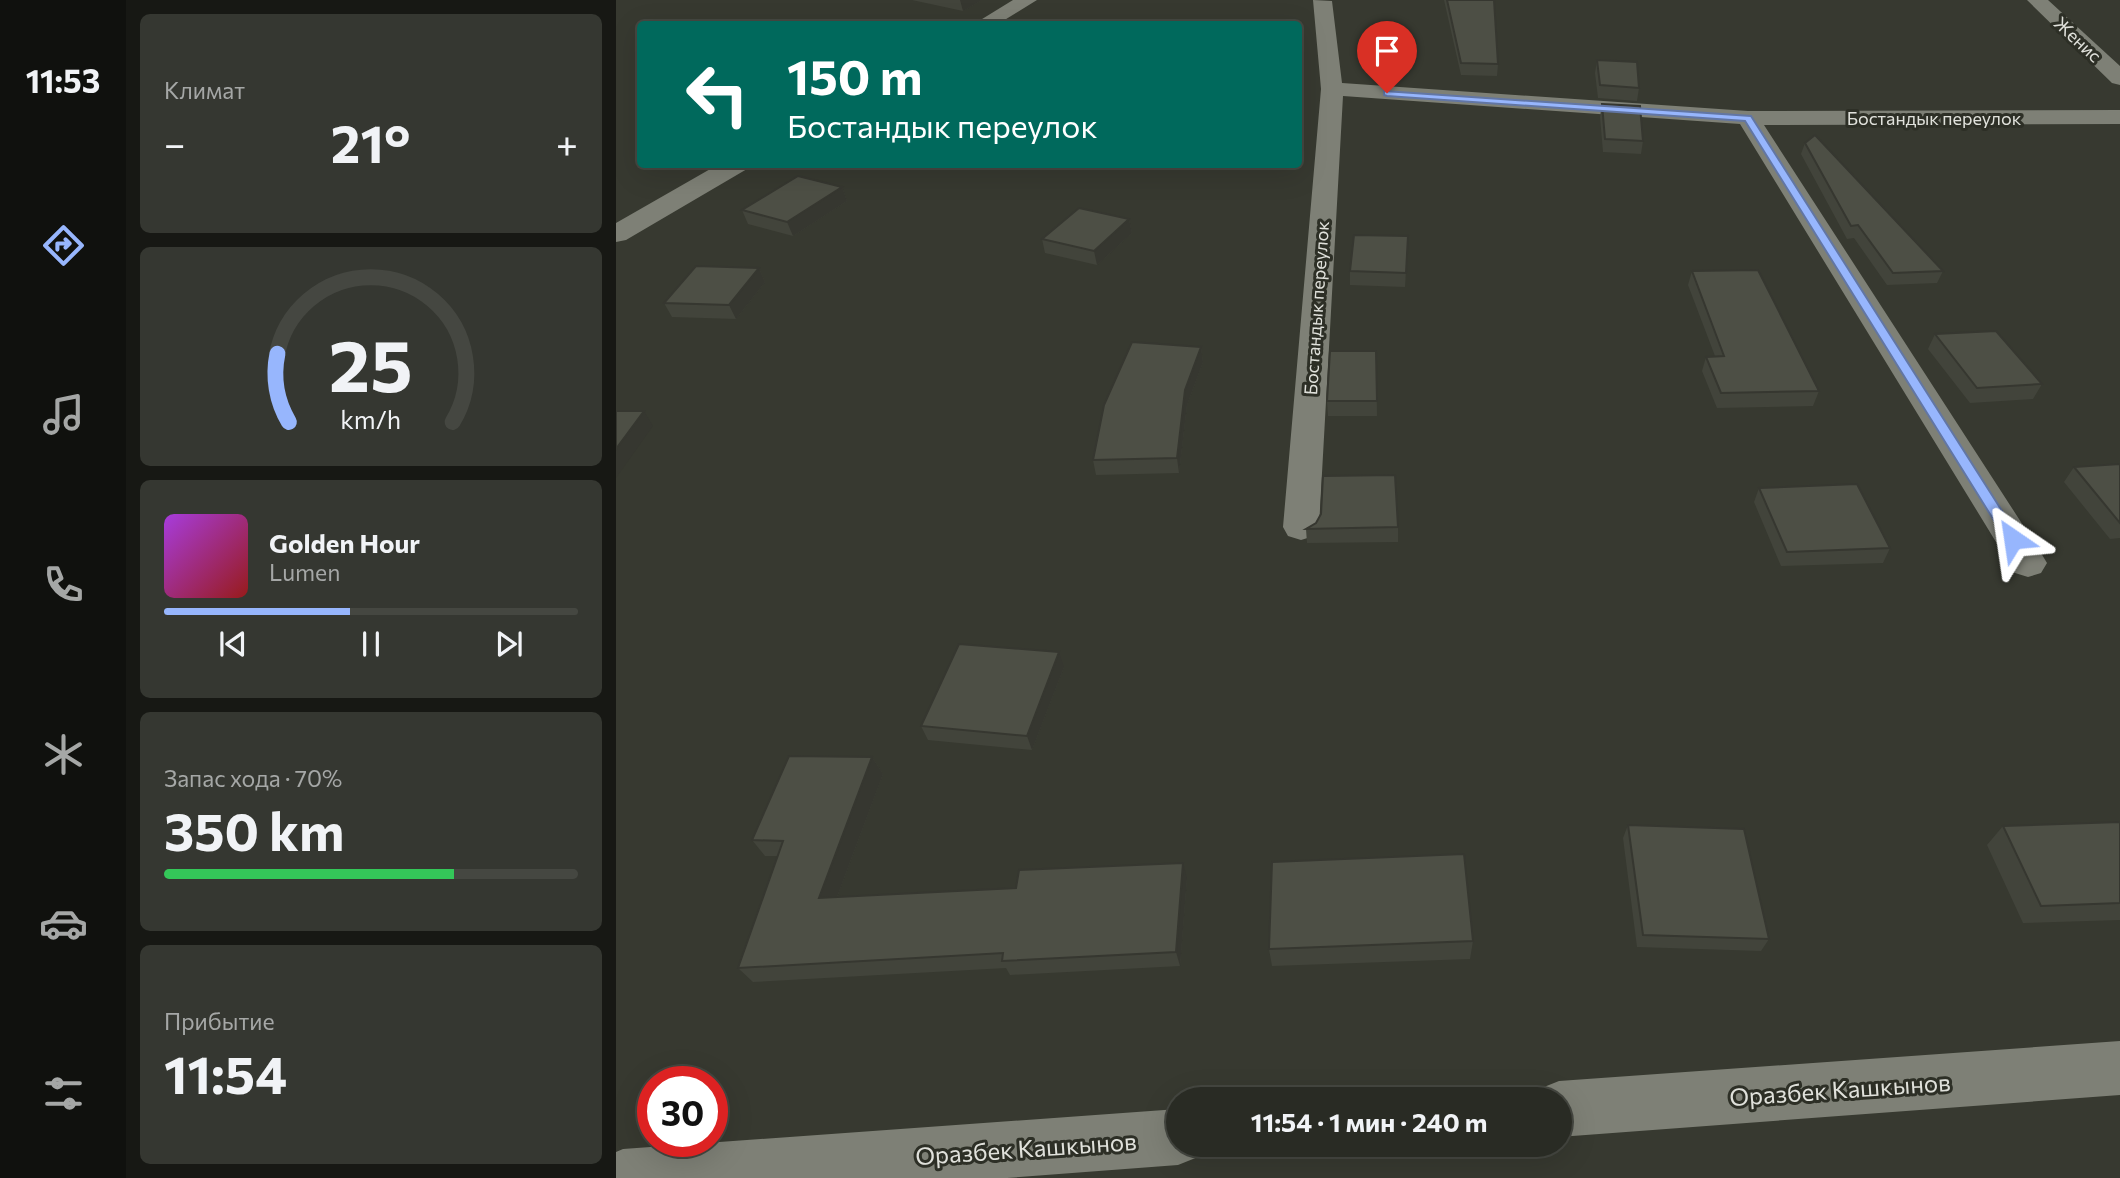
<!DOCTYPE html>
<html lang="ru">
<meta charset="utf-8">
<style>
body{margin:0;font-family:Commissioner,sans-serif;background:#353731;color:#f1f3f6;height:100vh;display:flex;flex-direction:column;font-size:26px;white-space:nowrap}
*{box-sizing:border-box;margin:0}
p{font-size:23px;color:#a5a7a6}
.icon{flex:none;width:38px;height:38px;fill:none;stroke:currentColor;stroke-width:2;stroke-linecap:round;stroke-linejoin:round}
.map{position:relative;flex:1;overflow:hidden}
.panel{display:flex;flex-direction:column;gap:14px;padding:14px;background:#171814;width:490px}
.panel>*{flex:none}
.top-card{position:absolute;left:21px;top:21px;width:665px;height:147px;border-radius:7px;box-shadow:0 7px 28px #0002,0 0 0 2px #454741;background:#00695c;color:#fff;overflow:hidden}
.speed{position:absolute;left:21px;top:1066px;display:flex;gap:14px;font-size:35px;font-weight:700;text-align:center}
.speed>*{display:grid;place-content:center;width:91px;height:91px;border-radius:50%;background:#292b24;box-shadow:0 7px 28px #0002,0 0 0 2px #454741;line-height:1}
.speed .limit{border:10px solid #d22;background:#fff;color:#111}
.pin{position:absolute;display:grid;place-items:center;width:60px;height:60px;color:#fff;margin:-72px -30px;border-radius:50% 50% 50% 0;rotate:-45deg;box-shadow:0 0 7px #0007}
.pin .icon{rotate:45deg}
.me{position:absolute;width:77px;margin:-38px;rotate:328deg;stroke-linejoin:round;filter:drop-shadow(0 0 5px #0008)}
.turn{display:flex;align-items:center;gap:24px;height:147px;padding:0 35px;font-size:32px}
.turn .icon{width:91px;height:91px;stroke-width:2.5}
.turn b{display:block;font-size:49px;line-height:60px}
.big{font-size:52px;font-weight:700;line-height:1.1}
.panel .widget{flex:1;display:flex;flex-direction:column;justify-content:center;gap:10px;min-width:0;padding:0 24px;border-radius:10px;background:#353731}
.panel .dial{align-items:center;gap:0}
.dial svg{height:182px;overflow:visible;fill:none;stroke:#454741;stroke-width:7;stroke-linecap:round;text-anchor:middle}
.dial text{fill:#f1f3f6;stroke:none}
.song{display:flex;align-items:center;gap:21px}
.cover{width:84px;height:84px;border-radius:10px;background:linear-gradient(135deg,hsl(280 70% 55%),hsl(0 70% 35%))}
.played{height:7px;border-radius:4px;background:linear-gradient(90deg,#97b6fd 45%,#454741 45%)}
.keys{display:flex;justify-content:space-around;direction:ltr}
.heat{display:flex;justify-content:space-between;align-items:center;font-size:38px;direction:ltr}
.charge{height:10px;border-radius:5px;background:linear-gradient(90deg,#34c759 70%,#454741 0)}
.trip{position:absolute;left:550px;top:1087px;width:406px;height:70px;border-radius:35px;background:#292b24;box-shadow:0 7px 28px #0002,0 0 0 2px #454741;font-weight:700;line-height:70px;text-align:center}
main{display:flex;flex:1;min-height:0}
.menu{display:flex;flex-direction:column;width:126px;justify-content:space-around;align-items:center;background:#10110e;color:#a5a7a6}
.menu .icon{width:49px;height:49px}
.menu .on{color:#97b6fd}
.menu b{font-size:32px;color:#f1f3f6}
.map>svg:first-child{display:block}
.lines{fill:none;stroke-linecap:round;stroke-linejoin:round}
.street{fill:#7e8076;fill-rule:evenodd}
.wall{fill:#42443b}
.shaded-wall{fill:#363730}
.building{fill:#4d4f45;stroke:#363730;stroke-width:2}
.route{fill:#97b6fd;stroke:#6276a4;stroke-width:2}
.labels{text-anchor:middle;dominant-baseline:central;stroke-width:6;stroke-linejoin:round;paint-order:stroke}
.far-street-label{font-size:18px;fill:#e0e1db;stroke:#2d2f26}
.near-street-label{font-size:24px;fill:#e0e1db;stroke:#2d2f26}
</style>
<main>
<nav class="menu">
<b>11:53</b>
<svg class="icon on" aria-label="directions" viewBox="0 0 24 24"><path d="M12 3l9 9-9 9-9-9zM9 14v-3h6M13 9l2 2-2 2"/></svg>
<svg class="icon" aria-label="music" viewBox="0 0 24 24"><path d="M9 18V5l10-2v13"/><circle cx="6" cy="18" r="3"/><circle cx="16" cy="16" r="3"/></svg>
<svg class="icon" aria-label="phone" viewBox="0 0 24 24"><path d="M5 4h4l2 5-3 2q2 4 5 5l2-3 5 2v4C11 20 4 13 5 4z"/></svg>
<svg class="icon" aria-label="climate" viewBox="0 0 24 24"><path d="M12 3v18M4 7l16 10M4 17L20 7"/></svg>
<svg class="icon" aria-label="car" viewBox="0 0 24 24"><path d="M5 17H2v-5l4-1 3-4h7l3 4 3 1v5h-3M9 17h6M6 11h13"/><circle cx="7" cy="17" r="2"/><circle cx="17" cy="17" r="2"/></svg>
<svg class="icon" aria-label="filters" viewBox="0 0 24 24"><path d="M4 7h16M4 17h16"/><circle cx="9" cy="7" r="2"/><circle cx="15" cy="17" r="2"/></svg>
</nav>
<section class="panel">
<div class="widget"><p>Климат</p>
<div class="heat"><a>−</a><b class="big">21°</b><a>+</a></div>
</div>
<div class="widget dial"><svg viewBox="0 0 100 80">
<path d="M14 69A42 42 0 1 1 86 69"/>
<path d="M14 69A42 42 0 0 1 9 39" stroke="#97b6fd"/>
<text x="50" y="56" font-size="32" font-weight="700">25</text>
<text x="50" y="72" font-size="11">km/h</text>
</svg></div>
<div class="widget">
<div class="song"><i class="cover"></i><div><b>Golden Hour</b><p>Lumen</p></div></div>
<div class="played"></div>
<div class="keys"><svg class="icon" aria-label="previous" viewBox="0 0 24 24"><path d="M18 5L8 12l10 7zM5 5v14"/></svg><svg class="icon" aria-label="pause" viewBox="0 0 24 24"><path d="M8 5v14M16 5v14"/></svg><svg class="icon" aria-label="next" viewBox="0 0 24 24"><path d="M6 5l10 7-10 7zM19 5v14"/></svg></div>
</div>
<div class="widget"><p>Запас хода · 70%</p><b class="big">350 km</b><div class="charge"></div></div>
<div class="widget"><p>Прибытие</p><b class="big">11:54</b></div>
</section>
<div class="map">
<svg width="1504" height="1178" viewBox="0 0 1504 1178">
<rect width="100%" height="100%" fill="#373930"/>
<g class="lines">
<!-- street -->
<path class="street" d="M397,0H421L382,24H358Z
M697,0L716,1L726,83L1132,111L1504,110V124L1148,125L1425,553L1431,563L1425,573L1412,577L1399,573L1124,124L727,96L703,527L698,536L685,540L672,536L667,527L705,89Z
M1411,0H1432L1504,66V85L1496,83Z
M103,164H134L131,169L10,240L0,242V223Z
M1504,1041V1095L943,1137V1099H919L923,1089L943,1081Z
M562,1109V1144H587L582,1157L562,1165L391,1178H0V1152L7,1149Z"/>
</g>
<!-- wall -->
<path class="wall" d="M296,0H366L347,11Z
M828,0H878L882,64L881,76L845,75Z
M981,60L1023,88L1021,101L982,98L979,73Z
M986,104L1027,141L1025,154L987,152L984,117Z
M1189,143L1327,271L1321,283L1271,285L1238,238L1231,239L1185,154Z
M226,187L231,201L177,236L132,224L126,210Z
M513,219L516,233L481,265L429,253L426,239Z
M792,236L789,287L734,285V271Z
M143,268L149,282L120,319L56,317L48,303Z
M1076,271L1203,391L1197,406L1101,408L1086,371L1090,357L1099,356L1072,285Z
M1319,334L1426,384L1417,399L1354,403L1312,349Z
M585,347L587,362L571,405L563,473L480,475L477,460Z
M760,351L761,416H712L711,401Z
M1504,464V538L1494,539L1448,482L1458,467Z
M1143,488L1274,548L1267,563L1165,566L1138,502Z
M782,527V542L691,543L690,529Z
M448,667L416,750L312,740L305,726Z
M256,757L267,774L221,897L571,878L564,966L394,975L390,968L137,982L122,968L162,856H149L136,840Z
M1504,822V920L1407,923L1371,845L1387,826Z
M1012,825L1153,939L1145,951L1021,947L1007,838Z
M857,941L854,959L656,966L653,949Z"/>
<!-- shaded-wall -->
<path class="shaded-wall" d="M344,0H366L347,11Z
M226,187L231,201L177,236L171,222Z
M513,219L516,233L481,265L478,251Z
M143,268L149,282L120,319L113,305Z
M585,347L587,362L571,405L563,473L561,458L569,390Z
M28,411L37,426L0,478V449Z
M443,652L448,667L416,750L411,736Z
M256,757L267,774L215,913L203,898Z
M567,863L571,878L564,966L560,952Z"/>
<!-- building -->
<path class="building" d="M831,0H878L882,64L845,63Z
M981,60L1021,62L1023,88L984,85Z
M986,104L1024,106L1027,141L989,139Z
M1199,135L1327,271L1277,273L1242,225L1235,226L1189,143Z
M182,176L226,187L171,222L126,210Z
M463,208L513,219L478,251L426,239Z
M738,235L792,236L790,273L734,271Z
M80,266L143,268L113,305L48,303Z
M1142,270L1203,391L1105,393L1090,357L1108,356L1076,271Z
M1380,331L1426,384L1361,388L1319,334Z
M516,342L585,347L569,390L561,458L477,460L488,405Z
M714,351H760L761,401H711Z
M0,411H28L0,449Z
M1504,464V523L1458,467Z
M779,475L782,527L690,529L700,523L705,514L707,476Z
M1241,484L1274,548L1171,552L1143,488Z
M343,644L443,652L411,736L305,726Z
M173,756L256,757L203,898L400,888L403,870L567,863L560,952L386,961L387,953L122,968L167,841L136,840Z
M1504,822V903L1425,906L1387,826Z
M1012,825L1128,829L1153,939L1027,935Z
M848,854L857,941L653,949L656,862Z"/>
<!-- route -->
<path class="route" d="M768,91L1135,116L1402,536L1405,539L1402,543H1392L1129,121L771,96L768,95Z"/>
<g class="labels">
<!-- far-street labels -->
<g class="far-street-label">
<text transform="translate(1462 39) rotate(43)">Женис</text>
<text x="1318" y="118">Бостандык переулок</text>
<text transform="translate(700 308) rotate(-86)">Бостандык переулок</text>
</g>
<!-- near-street labels -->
<g class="near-street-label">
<text transform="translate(1224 1089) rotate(-4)">Оразбек Кашкынов</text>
<text transform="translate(410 1148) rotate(-4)">Оразбек Кашкынов</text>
</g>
</g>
</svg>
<div class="speed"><div class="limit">30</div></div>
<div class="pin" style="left:771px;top:93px;background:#d93025"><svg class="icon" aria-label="arrive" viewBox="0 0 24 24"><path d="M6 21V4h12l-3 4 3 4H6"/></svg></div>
<svg class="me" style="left:1397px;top:539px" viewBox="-20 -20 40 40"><path d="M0-17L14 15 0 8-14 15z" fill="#97b6fd" stroke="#fff" stroke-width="4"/></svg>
<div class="trip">11:54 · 1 мин · 240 m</div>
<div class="top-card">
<div class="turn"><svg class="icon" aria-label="left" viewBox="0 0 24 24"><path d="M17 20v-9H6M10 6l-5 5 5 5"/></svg><div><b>150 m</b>Бостандык переулок</div></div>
</div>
</div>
</main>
